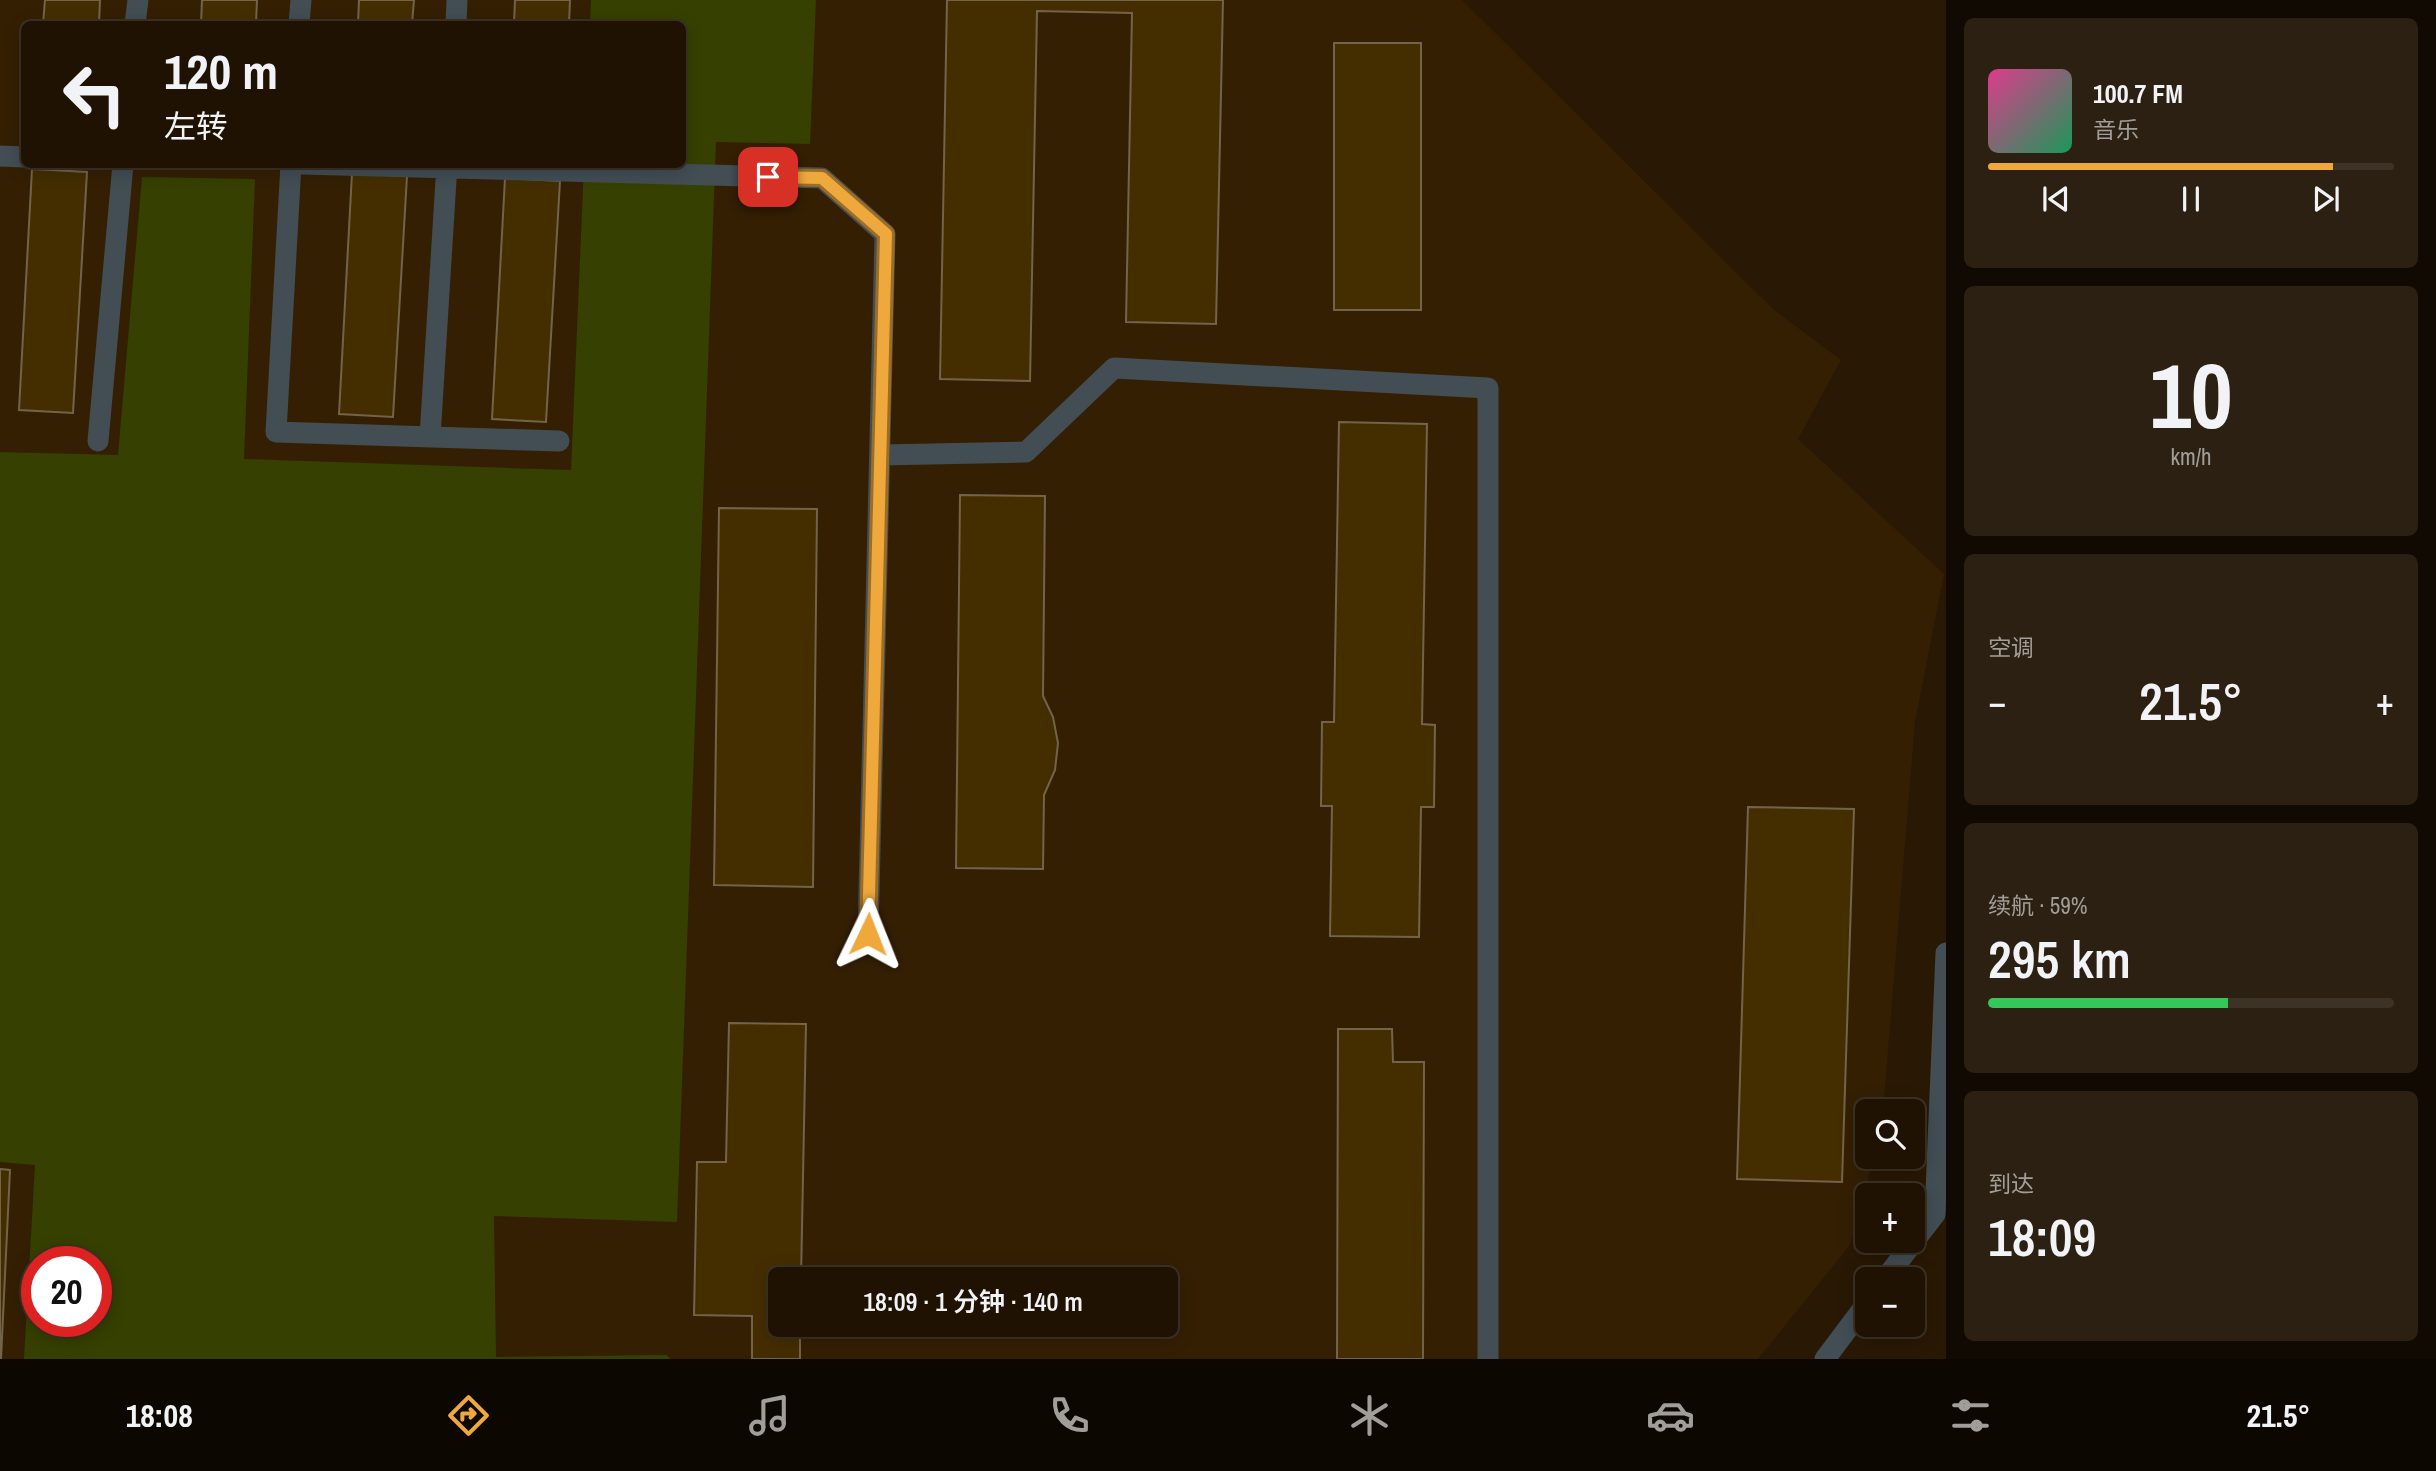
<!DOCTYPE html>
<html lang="zh">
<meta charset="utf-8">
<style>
body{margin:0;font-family:"Archivo Narrow","Noto Sans SC",sans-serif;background:#2c2012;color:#f1f3f6;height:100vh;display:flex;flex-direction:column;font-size:26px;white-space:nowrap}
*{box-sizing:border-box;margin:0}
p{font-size:23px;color:#a19e9a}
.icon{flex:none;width:38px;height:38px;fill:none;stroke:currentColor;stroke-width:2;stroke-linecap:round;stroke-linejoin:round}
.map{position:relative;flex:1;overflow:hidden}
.details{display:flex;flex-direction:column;gap:18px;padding:18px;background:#110a02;width:490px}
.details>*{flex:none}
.guide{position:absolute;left:21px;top:21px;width:665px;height:147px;border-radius:10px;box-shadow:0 4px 18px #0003,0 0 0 2px #3c3225;background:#1f1203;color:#f1f3f6;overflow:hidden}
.tools{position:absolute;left:1855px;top:1099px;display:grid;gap:14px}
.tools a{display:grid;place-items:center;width:70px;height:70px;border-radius:10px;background:#1f1203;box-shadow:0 4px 18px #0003,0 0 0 2px #3c3225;font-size:35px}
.speed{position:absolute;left:21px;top:1246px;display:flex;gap:14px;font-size:35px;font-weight:700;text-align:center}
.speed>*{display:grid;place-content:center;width:91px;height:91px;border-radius:50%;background:#1f1203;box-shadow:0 4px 18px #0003,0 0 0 2px #3c3225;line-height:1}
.speed .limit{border:10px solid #d22;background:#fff;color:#111}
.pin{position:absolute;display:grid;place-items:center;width:60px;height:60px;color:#fff;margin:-30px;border-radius:14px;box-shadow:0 4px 10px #0006}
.me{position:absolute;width:77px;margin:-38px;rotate:2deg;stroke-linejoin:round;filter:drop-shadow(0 0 5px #0008)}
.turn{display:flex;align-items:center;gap:24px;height:147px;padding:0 28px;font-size:32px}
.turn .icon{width:91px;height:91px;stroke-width:2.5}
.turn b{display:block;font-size:49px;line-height:60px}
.big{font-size:52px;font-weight:600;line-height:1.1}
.details .tile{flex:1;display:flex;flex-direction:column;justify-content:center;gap:10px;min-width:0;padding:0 24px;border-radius:10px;background:#2c2012}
.details .dial{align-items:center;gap:0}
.dial b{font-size:91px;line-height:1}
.song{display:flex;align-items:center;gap:21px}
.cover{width:84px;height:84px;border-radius:10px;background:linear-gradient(135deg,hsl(330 70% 55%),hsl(150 70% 35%))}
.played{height:7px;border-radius:4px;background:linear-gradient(90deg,#eea83c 85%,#3c3225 85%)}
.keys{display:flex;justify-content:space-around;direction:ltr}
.heat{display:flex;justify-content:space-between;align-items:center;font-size:38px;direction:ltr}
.charge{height:10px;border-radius:5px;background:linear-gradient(90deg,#34c759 59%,#3c3225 0)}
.trip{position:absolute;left:768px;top:1267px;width:410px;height:70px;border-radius:10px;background:#1f1203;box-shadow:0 4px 18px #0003,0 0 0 2px #3c3225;font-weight:600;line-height:70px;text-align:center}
.tabs{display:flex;height:112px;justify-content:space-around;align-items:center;background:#0c0701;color:#a19e9a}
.tabs .icon{width:49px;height:49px}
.tabs .selected{color:#eea83c}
.tabs b{font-size:32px;color:#f1f3f6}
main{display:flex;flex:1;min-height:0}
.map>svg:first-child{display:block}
.built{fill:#341f03;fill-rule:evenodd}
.green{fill:#354001;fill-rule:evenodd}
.building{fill:#442e00;stroke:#73634a;stroke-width:2}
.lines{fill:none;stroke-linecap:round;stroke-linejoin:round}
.minor{stroke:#424d54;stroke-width:21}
.route-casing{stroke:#9b6d27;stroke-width:18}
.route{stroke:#eea83c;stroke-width:12}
</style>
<main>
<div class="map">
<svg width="1946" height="1359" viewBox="0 0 1946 1359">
<rect width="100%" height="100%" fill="#291804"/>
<!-- built -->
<path class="built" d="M0,0H1462L1774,310L1841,360L1798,439L1944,574L1915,722L1883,1111H1867V1157H1874L1850,1245L1758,1359H0ZM24,24H682V164H24ZM37,1262H96V1321H37ZM780,1279H1166V1325H780Z"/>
<!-- green -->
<path class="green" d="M591,0H816L810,144L716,142L677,1222L494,1216L496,1357L667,1355L670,1359H24L35,1165L0,1162V452L118,455L142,177L255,179L244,459L571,470L584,165L682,164V24H590ZM37,1262H96V1321H37Z"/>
<!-- building -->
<path class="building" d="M45,0H100L99,24H43Z
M202,0H257L256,24H201Z
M359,0H414L412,24H358Z
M515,0H570L569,24H514Z
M947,0H1223L1216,324L1126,322L1132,13L1037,11L1030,381L940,379Z
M1334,43H1421V310H1334Z
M32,169L87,172L73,413L19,410Z
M352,173L407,176L393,417L339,414Z
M505,178L560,181L546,422L492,419Z
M1339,422L1427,424L1422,724L1435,725L1434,807H1421L1419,937L1330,936L1332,806H1321L1322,722H1334Z
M960,495L1045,496L1043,696L1053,717L1058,743L1055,770L1044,795L1043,869L956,868Z
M719,508L817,509L813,887L714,885Z
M1748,807L1854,809L1842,1182L1737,1179Z
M729,1023L806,1024L801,1279H780V1325H800V1359H752V1316L694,1315L697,1162H726Z
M1338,1029H1392L1393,1062H1424L1423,1359H1337Z
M0,1169L10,1170L1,1359H0Z"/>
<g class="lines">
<!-- minor -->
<path class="minor" d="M135,24L138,0
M299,24L301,0
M456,24L457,0
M0,156L24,157
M291,164L276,432L559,441
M302,164L822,178L885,234L868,934
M430,437L447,164
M98,441L123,164
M880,455L1026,452L1114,368L1488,388V1359
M1885,1279L1935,1214L1946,953
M1825,1359L1867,1303"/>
</g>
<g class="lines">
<!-- route casing -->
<g class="route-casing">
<path id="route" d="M768,177L822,178L886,234L868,934"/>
</g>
<!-- route -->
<use href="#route" class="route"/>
</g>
</svg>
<div class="tools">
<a><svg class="icon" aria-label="search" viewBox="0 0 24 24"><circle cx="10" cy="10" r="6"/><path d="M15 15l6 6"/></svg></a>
<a>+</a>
<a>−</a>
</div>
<div class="speed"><div class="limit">20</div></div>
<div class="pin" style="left:768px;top:177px;background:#d93025"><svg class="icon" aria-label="arrive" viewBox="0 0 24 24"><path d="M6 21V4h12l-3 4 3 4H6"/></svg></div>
<svg class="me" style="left:868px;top:934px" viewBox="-20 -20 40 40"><path d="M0-17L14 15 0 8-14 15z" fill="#eea83c" stroke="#fff" stroke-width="4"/></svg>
<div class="trip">18:09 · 1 分钟 · 140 m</div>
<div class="guide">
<div class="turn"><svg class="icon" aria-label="left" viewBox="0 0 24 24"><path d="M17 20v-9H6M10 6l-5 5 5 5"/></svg><div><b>120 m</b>左转</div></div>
</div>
</div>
<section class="details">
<div class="tile">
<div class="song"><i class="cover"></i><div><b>100.7 FM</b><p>音乐</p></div></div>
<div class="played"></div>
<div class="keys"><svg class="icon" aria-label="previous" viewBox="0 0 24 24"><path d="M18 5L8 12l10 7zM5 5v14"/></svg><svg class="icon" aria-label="pause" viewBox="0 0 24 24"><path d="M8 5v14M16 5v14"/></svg><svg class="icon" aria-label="next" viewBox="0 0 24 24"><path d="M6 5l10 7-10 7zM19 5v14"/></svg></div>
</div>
<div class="tile dial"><b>10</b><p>km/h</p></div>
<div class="tile"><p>空调</p>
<div class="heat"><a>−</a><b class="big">21.5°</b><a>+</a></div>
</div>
<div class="tile"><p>续航 · 59%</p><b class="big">295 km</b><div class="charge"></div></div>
<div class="tile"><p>到达</p><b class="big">18:09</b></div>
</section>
</main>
<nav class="tabs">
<b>18:08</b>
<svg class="icon selected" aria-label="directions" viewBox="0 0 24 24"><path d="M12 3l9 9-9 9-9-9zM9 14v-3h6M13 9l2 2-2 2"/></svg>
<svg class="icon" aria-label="music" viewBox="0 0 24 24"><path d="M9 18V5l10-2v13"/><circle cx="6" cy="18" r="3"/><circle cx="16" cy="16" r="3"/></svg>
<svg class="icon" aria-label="phone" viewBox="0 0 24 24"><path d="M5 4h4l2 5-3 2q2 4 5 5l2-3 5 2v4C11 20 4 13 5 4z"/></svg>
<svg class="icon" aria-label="climate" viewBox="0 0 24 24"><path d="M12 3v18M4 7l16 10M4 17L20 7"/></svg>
<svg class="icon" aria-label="car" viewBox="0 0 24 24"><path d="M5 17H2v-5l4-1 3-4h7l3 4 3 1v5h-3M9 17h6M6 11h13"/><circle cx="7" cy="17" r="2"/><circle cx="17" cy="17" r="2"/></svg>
<svg class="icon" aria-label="filters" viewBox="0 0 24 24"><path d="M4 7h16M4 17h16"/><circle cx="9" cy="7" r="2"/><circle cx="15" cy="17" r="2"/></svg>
<b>21.5°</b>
</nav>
